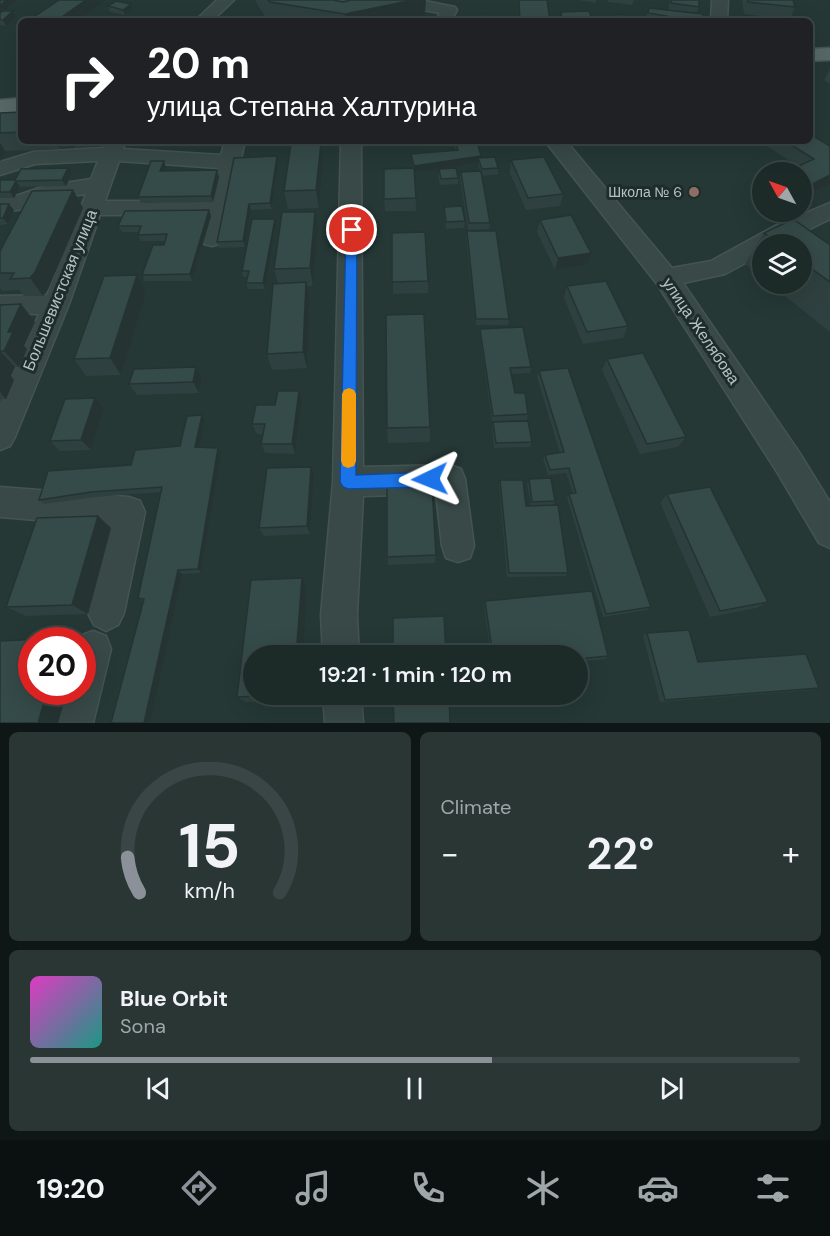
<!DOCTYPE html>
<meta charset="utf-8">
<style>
body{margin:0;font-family:"DM Sans",sans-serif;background:#293634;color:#f1f3f6;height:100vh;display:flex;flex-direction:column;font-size:22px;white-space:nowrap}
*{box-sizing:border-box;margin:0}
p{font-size:20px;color:#a0a7a8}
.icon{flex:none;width:33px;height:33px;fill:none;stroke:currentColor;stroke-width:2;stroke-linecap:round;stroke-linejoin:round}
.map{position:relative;height:723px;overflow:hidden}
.details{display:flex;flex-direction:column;gap:9px;padding:9px;background:#0f1716;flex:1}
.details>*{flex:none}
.hud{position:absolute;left:18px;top:18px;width:795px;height:126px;border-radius:9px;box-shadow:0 6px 24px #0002,0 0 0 2px #3a4645;background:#202124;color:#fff;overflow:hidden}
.needle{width:39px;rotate:310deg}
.buttons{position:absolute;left:752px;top:162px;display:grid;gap:12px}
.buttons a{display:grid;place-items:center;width:60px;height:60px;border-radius:50%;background:#1c2a28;box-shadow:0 6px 24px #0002,0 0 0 2px #3a4645;font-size:30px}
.speed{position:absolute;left:18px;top:627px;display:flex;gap:12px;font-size:30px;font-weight:700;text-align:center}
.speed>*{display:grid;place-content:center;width:78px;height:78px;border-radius:50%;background:#1c2a28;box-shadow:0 6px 24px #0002,0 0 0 2px #3a4645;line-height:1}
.speed .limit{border:9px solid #d22;background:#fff;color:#111}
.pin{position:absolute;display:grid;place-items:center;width:51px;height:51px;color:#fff;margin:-26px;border:3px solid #fff;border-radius:50%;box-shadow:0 2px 6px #0007}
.me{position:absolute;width:66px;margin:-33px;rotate:268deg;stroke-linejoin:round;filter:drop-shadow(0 0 4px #0008)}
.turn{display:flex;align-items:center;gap:21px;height:126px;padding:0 30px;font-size:27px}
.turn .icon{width:78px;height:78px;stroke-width:2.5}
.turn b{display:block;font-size:42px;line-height:51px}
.big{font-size:45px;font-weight:600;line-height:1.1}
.details .tile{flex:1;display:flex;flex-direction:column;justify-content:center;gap:9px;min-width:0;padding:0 21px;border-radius:9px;background:#293634}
.details .dial{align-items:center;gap:0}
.dial svg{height:156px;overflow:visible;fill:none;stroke:#3a4645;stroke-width:7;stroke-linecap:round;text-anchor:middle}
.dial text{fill:#f1f3f6;stroke:none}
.song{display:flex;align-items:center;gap:18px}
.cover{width:72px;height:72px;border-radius:9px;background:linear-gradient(135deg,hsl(310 70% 55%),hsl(170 70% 35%))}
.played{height:6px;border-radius:3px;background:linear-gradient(90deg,#8c9099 60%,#3a4645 60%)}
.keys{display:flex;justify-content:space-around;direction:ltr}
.heat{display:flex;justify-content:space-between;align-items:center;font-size:33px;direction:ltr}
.details .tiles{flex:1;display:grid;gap:9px;grid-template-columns:1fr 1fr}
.tile:last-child{grid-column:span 2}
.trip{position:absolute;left:243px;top:645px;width:345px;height:60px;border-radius:30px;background:#1c2a28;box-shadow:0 6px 24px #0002,0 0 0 2px #3a4645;font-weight:600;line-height:60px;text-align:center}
.tabs{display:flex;height:96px;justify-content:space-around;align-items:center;background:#0b1110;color:#a0a7a8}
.tabs .icon{width:42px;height:42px}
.tabs .current{color:#8c9099}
.tabs b{font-size:27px;color:#f1f3f6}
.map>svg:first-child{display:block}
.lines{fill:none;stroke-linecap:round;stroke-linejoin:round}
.minor-casing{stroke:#445453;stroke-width:3}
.major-casing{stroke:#445453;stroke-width:3}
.minor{fill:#384947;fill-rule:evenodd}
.major{fill:#566867;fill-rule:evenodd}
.wall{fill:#2e403f}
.shaded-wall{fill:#253433}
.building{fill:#354b49;stroke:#253433;stroke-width:1.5}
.route{fill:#1a73e8;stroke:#114b97;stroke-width:1.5}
.slow{fill:#f59e0b}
.education-dot{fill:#8d6e63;stroke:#1e2d2c;stroke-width:2}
.labels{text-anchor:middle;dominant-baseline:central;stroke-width:6;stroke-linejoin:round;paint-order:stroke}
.far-poi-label{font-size:14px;fill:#b4c4c3;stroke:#1e2d2c;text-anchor:end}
.street-label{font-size:16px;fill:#b4c4c3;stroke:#1e2d2c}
</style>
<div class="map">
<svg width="830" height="723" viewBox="0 0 830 723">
<rect width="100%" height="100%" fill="#253836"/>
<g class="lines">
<!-- minor casing -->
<g class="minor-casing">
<path id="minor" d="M217,0H234L212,21H195Z
M340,0H420L455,7L457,10L451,21H435L440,13L417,9L348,5Z
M712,0H728L727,21H711Z
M106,141H126L123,149L221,155L225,141H245L223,238L220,244L212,246L204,244L201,238L206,215H100L69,304L15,437L10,446L0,450V403L39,314H0V296L47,295L86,194L49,199L18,210L0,211V197L16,196L45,186L91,179L98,161L35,164L0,175V162L33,152L103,148ZM119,161L218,168L210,201H105Z
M341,141H361L363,467L450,465L461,469L465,479L474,546L470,558L458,562L446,558L442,546L436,494L363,496L357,615L359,656H323L321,615L333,482Z
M545,141H566L672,268L711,261L775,226L830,203V219L779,244H762V254L725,274L683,283L799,452L830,502V548L819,543L777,472L657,284Z
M0,487L129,497L140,501L145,512L124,613L118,625L106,631L94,625L88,613L110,526L0,517Z
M93,631L106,636L111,649L93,723H55L63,692H82V640H78L80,636Z
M323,694H361L363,723H325Z"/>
</g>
<!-- major casing -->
<g class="major-casing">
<path id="major" d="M830,48V60L810,61V49Z
M21,98V112L0,114V100Z"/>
</g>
<!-- minor -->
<use href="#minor" class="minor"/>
<!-- major -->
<use href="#major" class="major"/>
</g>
<!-- wall -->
<path class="wall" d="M0,0H17L4,11H13L16,17L6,26L0,25Z
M256,0H333L425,14L420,21H268L257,4Z
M518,0H547L550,21H519Z
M578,0H596V3Z
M608,0H634L632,5L608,2Z
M670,0H699V7L696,14L703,21H645L649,8L668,10Z
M742,0H793L795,7L790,19L744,14Z
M131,4L133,10L125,15L110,12L108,6Z
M830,69V84L824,80Z
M21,112V141H111V143L99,144V146L75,148L74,146L61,147V149L5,151L1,161H0V113Z
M453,141H477L481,158L498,168V174L482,176L490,223L489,229L468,230L460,178L461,172L480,171L478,163L415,172L416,211H385L384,199L413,168L411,154L456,150Z
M759,141H810L830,184L801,198V172L798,166Z
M321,143L323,161L319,208L288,209L284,191Z
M511,160L563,194L560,206L526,210L510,173Z
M278,163L272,209L251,210L245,247L219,248L217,242Z
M166,167L165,171L219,177L213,202L141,203L138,197Z
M439,169L458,178V184L440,185L438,175Z
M72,174L66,186L20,187L14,198H0V180H15Z
M73,190L83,208L48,289L43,296H24L19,290L2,291L0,288V251Z
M0,204L14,210L8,224L0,225Z
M444,207L465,221L464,228L446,229L444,213Z
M209,210L211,216L192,281H145L142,275L164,245L165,241H141L138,235L139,232H122L118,226Z
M315,212L318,230L313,286H307L310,300L307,368L272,370L267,354L278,284L274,269Z
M540,220L587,265L555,270L537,232Z
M276,225L265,289H248L246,283L247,277H243L242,271Z
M467,231L509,319L508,325H476L466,237Z
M392,233L428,281V293L393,294Z
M764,233L830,245V332L770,284H801V244H762V277L745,264Z
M137,275L146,293L121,375L86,376L74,359Z
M567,286L628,326L623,338L583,344L564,298Z
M21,304L35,322L24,346L27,349L19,367H15L11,376L14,380L6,399H2L0,403V305Z
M480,329L531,367L530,373L511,374L515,393L528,414L527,420L492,421L480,335Z
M607,359L686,437L678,447L640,454L602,370Z
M539,371L651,607L647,610L603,617L567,498L569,494L573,493L566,473L548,475L543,459L545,455L560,453L537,377Z
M202,378L199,393L137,395L129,384Z
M302,401L295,454L265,453L261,444L263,434H257L252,424L275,405Z
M104,409L91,450L60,451L50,441Z
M205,421L199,447L218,448L221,453L201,573L182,574L143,602L138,598L161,492L95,497L44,504L39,500L180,446Z
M493,422L532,442L530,447L494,448L492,427Z
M430,427V442L388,443L387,428Z
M314,476L310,534L264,536L259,528Z
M529,479L555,501L553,506L568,573L566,576L507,577L499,485L500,480L526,506H531L527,484Z
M667,494L768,602L756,608L710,617L660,503Z
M98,516L111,528L88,614L26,616L6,607Z
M436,555L435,563L388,565L387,557Z
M307,589L254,694H300V700L246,702L237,697Z
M485,601L608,656L605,659L578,662V656H491L484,604Z
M647,633L698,662L819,688L812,690L660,702L643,635Z"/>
<!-- shaded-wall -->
<path class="shaded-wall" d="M6,0H17L0,15V6Z
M86,0H106L77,21H56Z
M413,0H426L425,14L420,21H346L345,14Z
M131,4L133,10L125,15L123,10Z
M13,11L16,17L6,26L3,20Z
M56,141H58L61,147V149Z
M0,143L5,151L1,161L0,158Z
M321,143L323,161L319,208L316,190Z
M277,156L278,163L272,209L270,203Z
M481,156L480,162L478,158V163L414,172V166Z
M164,161L166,167L163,178L160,171Z
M68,168L72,174L66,186L62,180Z
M217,170L219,177L213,202L211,196Z
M830,175V184L801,198V190Z
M16,181L20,187L14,198L10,192Z
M73,190L83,208L48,289L43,296L30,278Z
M9,204L14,210L8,224L3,218Z
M249,204L251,210L245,247L243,241Z
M209,210L211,216L192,281L190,274Z
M315,212L318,230L313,286L310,268Z
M275,219L276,225L265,289L263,283Z
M591,253L587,265L555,270L558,258Z
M137,275L146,293L121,375L110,358Z
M306,282L310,300L307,368L303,352Z
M21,304L35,322L24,346L27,349L19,367L4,351L8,332Z
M0,351L15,367L11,376L14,380L6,399L0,392Z
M196,367L202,378L199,393L193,382Z
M299,391L302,401L295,454L292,444Z
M95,398L104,409L91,450L81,440Z
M202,415L205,421L198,452L195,447Z
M218,448L221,453L201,573L198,569Z
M311,467L314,476L310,534L307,526Z
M98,516L111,528L88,614L72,605Z
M178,570L182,574L150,723H144Z
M302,578L307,589L303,656H296Z
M47,692H67L58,723H38Z
M300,694V700L294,695Z"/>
<!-- building -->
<path class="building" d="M0,0H6L0,6Z
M59,0H86L56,21H28Z
M268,0H333L343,2L351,0H413L345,14L270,2Z
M519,0H547L550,21H520Z
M671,0H699V7L671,3Z
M748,0H793L795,7L748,2Z
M116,1L131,4L123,10L108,6Z
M649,8L703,14V21H686L666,19L667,16L648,13Z
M3,11H13L3,20H0V13Z
M589,11L593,21H562L561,12Z
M480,15H491L492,19L511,18V21H476V19H481Z
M614,15H628L630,21H616Z
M753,20L774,21H754Z
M21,112V132L0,133V113Z
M810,134L830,146V175L801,190V172H786L814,159L785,141H810Z
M455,141H477L481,156L414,166L411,154L458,150Z
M321,143L316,190L284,191L291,144Z
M277,156L270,203L249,204L243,241L217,242L234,158Z
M495,157L498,168L482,169L478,158Z
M544,157L563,194L528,198L511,160Z
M151,161H164L160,171L217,170L211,196L138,197Z
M68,168L62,180L16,181L10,192H0V180H15L21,169Z
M414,168L416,198L384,199V169Z
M456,168L458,178L441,179L439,169Z
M481,171L490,223H469L461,172Z
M73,190L35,272L30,278L10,279L14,273H0V251L32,191Z
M0,204H9L3,218H0Z
M462,206L465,221L446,222L444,207Z
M209,210L190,274L142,275L153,245H164L167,234L138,235L141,226H118L125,211Z
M282,212H315L310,268L274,269Z
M571,215L591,253L558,258L540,220Z
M252,219H275L263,283H246L249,271H242Z
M793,219L830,245V282L801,261V244H780L764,233Z
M467,231H496L509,319H476Z
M425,232L428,281L392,282V233Z
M137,275L110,358L74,359L104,276Z
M606,281L628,326L587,332L567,286Z
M306,282L303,352L267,354L273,284Z
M21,304L8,332H13L4,351H0V305Z
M424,314L430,427L387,428L386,315Z
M523,327L531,367L510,368L515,393H525L528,414L493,416L480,329Z
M643,353L686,437L647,444L607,359Z
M196,367L193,382L129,384L134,369Z
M568,368L651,607L606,614L569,494L576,493L569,468L550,470L545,455L564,452L539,371Z
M278,391H299L292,444H261L265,424H252L256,405H275Z
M95,398L81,440L50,441L65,399Z
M202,415L195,447L218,448L198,569L178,570L144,723H111L144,599L138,598L162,487L91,492L39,500L48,471L131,465L135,450L180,446L187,416Z
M528,421L532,442L496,443L493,422Z
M311,467L307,526L259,528L267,468Z
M551,478L555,501L532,502L529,479Z
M500,480H523L526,506L558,505L568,573H509Z
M432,486L436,555L387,557V487Z
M710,487L768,602L720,611L667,494Z
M98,516L72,605L6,607L37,518Z
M302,578L296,656H254V694L294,695L237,697L251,580Z
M592,591L608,656L578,659V656H493L485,601Z
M444,616L446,656H393V618Z
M689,630L698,662L806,654L819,688L665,700L647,633Z
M62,638L61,640H32V692H47L38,723H0V641Z
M393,694H449L450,723H394Z"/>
<!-- route -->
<path class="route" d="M352,226L357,230L356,475L430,472L435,474L438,479L435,484L430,487L348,489L343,487L340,482L346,230Z"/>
<!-- slow -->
<path class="slow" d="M349,388L354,390L356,394V461L354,466L348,468L343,466L341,461L342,394L344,390Z"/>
<!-- markers -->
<circle class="education-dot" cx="694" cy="192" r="6"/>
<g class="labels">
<!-- far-poi labels -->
<g class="far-poi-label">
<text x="682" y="192">Школа № 6</text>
</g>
<!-- street labels -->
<g class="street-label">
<text transform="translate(60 290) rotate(-68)">Большевистская улица</text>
<text transform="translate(701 331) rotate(56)">улица Желябова</text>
</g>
</g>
</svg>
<div class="buttons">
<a><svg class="needle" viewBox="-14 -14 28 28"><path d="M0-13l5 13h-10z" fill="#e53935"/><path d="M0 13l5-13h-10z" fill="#a0a7a8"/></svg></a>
<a><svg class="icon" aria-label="layers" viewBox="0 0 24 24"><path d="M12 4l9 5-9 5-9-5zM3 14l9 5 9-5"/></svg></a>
</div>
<div class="speed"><div class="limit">20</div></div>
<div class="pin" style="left:352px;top:230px;background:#d93025"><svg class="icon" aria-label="arrive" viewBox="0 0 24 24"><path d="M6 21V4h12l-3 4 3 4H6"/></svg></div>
<svg class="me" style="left:430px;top:479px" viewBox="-20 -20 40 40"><path d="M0-17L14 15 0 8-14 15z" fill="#1a73e8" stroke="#fff" stroke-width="4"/></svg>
<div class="trip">19:21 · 1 min · 120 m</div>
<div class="hud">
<div class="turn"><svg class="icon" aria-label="right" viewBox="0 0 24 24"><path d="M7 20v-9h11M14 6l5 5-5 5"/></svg><div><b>20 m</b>улица Степана Халтурина</div></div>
</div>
</div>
<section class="details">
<div class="tiles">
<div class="tile dial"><svg viewBox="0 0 100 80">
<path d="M14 69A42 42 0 1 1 86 69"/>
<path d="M14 69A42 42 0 0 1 8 51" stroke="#8c9099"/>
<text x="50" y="56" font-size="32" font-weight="700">15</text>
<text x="50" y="72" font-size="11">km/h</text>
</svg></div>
<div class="tile"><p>Climate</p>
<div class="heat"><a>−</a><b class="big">22°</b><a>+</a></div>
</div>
<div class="tile">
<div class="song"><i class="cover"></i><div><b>Blue Orbit</b><p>Sona</p></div></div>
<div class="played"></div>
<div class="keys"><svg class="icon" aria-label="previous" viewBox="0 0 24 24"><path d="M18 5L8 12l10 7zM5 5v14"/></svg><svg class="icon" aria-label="pause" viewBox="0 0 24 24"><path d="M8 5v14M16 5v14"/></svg><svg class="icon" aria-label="next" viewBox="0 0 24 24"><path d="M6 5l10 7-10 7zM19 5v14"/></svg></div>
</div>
</div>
</section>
<nav class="tabs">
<b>19:20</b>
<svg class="icon current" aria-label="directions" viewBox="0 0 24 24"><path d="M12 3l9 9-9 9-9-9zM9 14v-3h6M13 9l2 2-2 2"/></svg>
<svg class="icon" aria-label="music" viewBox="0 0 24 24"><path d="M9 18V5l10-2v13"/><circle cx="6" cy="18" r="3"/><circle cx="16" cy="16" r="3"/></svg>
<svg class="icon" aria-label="phone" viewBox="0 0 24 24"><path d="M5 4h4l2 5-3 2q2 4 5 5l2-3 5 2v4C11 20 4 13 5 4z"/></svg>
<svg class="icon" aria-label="climate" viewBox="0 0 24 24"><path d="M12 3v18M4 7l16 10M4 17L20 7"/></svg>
<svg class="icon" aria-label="car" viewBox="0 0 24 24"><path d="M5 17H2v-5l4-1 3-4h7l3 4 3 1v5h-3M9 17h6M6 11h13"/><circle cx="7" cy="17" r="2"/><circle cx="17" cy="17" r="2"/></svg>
<svg class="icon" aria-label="filters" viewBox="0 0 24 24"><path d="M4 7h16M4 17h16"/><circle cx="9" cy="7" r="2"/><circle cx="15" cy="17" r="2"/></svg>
</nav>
